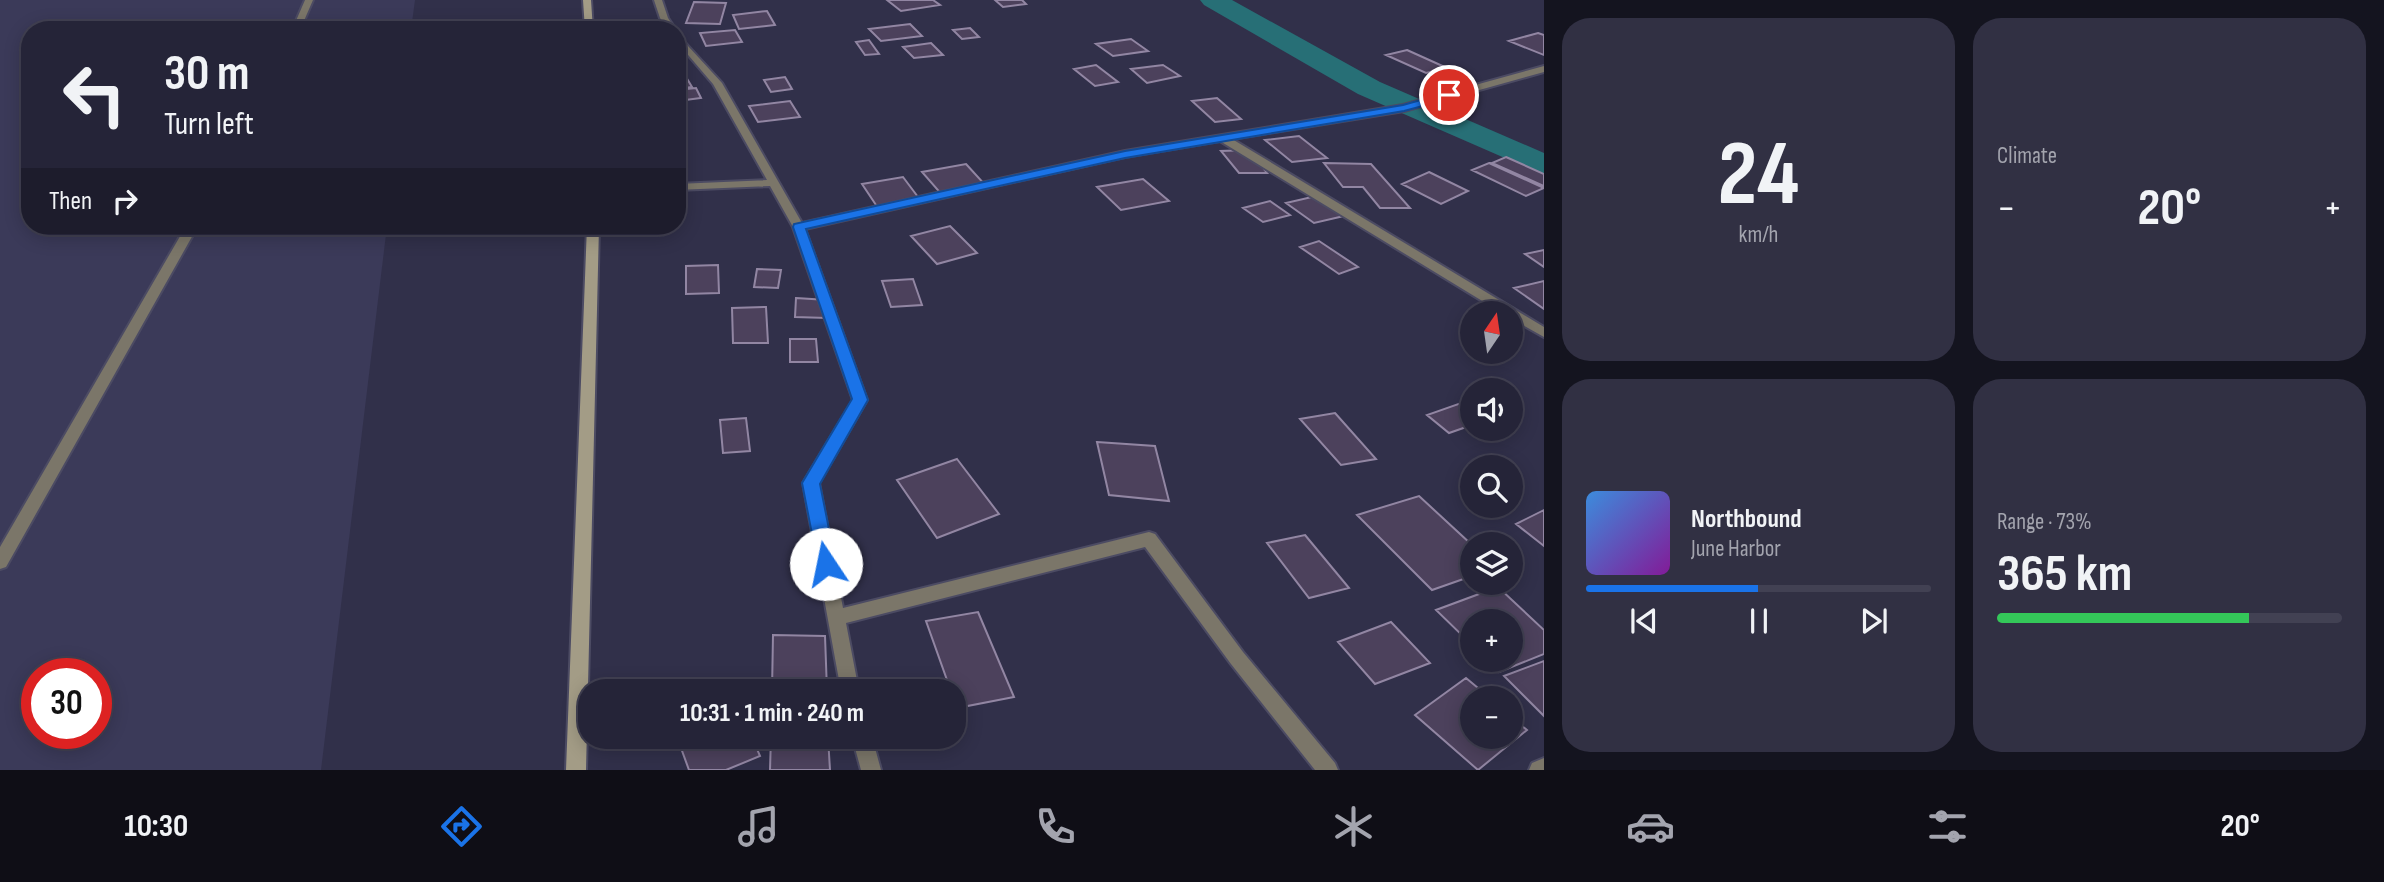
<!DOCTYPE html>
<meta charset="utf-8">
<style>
body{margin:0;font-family:"Sofia Sans Condensed",sans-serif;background:#313043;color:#f1f3f6;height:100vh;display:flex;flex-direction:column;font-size:26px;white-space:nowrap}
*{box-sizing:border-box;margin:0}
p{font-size:23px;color:#a3a4ae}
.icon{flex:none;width:38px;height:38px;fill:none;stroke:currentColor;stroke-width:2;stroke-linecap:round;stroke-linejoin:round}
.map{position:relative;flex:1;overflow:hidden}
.sheet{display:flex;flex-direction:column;gap:18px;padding:18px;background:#14141f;width:840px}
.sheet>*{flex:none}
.guide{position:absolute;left:21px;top:21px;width:665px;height:214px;border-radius:28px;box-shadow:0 4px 18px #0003,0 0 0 2px #424153;background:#252438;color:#f1f3f6;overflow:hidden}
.needle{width:46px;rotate:13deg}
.buttons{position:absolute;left:1460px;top:301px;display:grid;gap:14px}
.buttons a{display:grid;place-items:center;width:63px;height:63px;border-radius:50%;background:#252438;box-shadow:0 4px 18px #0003,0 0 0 2px #424153;font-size:35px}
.speed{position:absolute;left:21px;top:658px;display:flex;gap:14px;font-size:35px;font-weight:700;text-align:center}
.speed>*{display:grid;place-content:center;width:91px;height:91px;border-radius:50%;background:#252438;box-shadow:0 4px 18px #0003,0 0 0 2px #424153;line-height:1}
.speed .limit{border:10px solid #d22;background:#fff;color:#111}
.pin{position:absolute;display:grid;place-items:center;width:60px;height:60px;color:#fff;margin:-30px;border:4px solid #fff;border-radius:50%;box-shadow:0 2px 7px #0007}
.me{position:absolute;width:77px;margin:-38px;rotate:349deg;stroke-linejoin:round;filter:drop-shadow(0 0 5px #0008)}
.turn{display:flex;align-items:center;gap:24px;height:147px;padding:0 28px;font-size:32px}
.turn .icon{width:91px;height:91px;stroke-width:2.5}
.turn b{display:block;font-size:49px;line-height:60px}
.then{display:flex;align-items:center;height:66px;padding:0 28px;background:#0003;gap:14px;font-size:26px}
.big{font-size:52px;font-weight:700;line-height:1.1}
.sheet .tile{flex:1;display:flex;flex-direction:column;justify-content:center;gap:10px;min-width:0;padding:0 24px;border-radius:28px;background:#313043}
.sheet .dial{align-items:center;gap:0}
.dial b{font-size:91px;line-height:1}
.song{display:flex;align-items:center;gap:21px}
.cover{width:84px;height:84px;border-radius:10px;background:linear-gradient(135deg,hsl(210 70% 55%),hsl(290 70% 35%))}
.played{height:7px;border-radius:4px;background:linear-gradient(90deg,#1a73e8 50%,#424153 50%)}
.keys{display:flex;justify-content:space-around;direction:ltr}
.heat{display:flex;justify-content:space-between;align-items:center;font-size:38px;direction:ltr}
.charge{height:10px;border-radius:5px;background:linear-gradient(90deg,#34c759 73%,#424153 0)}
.sheet .tiles{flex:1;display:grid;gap:18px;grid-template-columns:repeat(2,1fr)}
.trip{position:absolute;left:578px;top:679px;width:388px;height:70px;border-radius:28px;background:#252438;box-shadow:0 4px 18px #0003,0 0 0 2px #424153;font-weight:700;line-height:70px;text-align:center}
.menu{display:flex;height:112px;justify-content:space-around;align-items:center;background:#0f0e16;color:#a3a4ae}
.menu .icon{width:49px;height:49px}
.menu .current{color:#1a73e8}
.menu b{font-size:32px;color:#f1f3f6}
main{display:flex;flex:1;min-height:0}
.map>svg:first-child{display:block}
.built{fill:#3b3a59;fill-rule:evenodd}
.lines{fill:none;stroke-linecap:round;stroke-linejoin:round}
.canal{fill:#276f76;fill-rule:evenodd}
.building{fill:#4c415c;stroke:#9286a3;stroke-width:2}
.service-casing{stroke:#4c4b63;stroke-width:4}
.minor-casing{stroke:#4c4b63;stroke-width:4}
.secondary-casing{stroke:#4c4b63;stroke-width:4}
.service{fill:#7b7669;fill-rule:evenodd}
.minor{fill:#7b7669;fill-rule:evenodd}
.secondary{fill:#a39c86;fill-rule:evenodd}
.route{fill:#1a73e8;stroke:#114b97;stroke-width:2}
</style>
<main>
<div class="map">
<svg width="1544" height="770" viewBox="0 0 1544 770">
<rect width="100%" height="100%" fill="#31304a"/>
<!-- built -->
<path class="built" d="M0,0H415L411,30H30V226H387L321,770H0ZM37,674H96V733H37Z"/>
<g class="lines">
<!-- canal -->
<path class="canal" d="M1200,0H1232L1380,82L1544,153V175L1358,94L1204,5Z"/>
</g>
<!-- building -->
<path class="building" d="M887,0H933L940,5L901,11Z
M995,0H1022L1026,4L1003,7Z
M694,2L726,3L720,24L686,23Z
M767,11L775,25L739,29L733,15Z
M910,24L922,36L881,41L869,29Z
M970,28L979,37L962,39L953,30Z
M735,30L742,42L706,46L700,33Z
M1538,33L1544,35V55L1509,41Z
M1131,39L1148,51L1113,56L1096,44Z
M869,40L879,54L865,55L856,42Z
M931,43L943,55L914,58L903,47Z
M1407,50L1447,68L1426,73L1386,55Z
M1096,65L1118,82L1095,86L1074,69Z
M1163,65L1180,76L1147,83L1131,69Z
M686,77L692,87L677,89V78Z
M785,77L792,89L771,92L764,80Z
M696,88L701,98L677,101V90Z
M1217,98L1241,119L1215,122L1192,101Z
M790,101L800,117L758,122L749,106Z
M1299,136L1327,158L1292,162L1265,140Z
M1249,150L1267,173H1239L1221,151Z
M1506,157L1544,174V186L1492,163Z
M1324,163L1371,164L1410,208H1380L1363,187H1343Z
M1489,163L1544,188L1526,196L1472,170Z
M966,164L988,188L943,196L922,172Z
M1429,172L1468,191L1441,204L1402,184Z
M903,177L921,201L878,208L862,184Z
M1143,179L1169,201L1121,210L1097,187Z
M1316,196L1344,216L1314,223L1286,203Z
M1270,201L1290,215L1263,222L1243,208Z
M950,226L977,253L937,264L911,236Z
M1319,241L1358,267L1339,274L1300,247Z
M1544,250V267L1525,254Z
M718,265L719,293L686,294V266Z
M757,269L781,270L778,288L754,287Z
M913,279L922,305L891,307L882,281Z
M1544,281V309L1514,288Z
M796,298L827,300V318L795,317Z
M766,307L768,343H733L732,308Z
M790,339H816L818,362H790Z
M1464,402L1472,408V425L1449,433L1427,415Z
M1335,413L1376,459L1341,465L1300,419Z
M746,418L750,451L723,453L720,420Z
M1097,442L1155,446L1169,501L1109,495Z
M957,459L999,514L937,538L897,480Z
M1419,496L1472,545V576L1432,590L1357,515Z
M1544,510V546L1516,524Z
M1305,535L1349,588L1309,598L1267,543Z
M1498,587L1544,630V654L1499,672L1486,660H1510V621H1472V645L1436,610Z
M978,612L1014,697L957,708L926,621Z
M1391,622L1430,663L1375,684L1338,642Z
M773,635L825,636L827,691H772Z
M1544,661V716L1504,676Z
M1466,678L1490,698H1472V737H1510V716L1527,730L1478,770L1415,715Z
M677,737H752L760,756L726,770H689Z
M771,737H828L830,770H770Z"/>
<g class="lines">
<!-- service casing -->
<g class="service-casing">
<path id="service" d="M305,0H313L300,30H292Z
M186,226H198L6,567L0,569V547Z"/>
</g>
<!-- minor casing -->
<g class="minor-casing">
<path id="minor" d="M654,0H662L668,18L676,30H668L660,18Z
M677,34L722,83L802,223L1125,151L1403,105L1544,66V72L1404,111L1232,139L1544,327V337L1510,318V313H1502L1220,141L1125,157L805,229L867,400L819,483L843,608L1149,532L1155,534L1243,652L1335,763L1338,770H1315L1231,664L1145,547L846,623L859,691H841L803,483L853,400L793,227L770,186L677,190V184L767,180L713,84L677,42Z
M852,737H872L881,770H861Z
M1544,758V770H1529L1532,763Z"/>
</g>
<!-- secondary casing -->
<g class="secondary-casing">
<path id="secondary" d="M583,0H591L593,30H585Z
M587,226H599L586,770H566Z"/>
</g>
<!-- service -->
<use href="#service" class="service"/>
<!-- minor -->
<use href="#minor" class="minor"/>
<!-- secondary -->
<use href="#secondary" class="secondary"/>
</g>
<!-- route -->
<path class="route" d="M1449,92L1453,93V98L1404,111L1125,158L806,229L868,400L820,484L836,564L833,570H819L802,483L852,399L793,227L794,224L1125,151L1403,105Z"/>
</svg>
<div class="buttons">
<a><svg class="needle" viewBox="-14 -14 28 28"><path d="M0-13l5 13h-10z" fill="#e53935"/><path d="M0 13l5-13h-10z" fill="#a3a4ae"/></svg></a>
<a><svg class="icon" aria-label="sound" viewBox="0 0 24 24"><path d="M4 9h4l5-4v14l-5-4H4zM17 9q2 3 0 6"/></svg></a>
<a><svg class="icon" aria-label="search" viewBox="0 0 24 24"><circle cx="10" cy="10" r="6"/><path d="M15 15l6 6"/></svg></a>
<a><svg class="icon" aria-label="layers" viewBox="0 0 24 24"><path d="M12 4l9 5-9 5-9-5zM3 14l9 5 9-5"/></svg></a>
<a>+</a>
<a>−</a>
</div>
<div class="speed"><div class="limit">30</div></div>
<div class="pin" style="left:1449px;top:95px;background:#d93025"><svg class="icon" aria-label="arrive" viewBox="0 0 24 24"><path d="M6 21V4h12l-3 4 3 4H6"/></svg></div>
<svg class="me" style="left:826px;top:564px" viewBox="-20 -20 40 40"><circle r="19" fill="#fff"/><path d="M0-13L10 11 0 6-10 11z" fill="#1a73e8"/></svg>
<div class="trip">10:31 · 1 min · 240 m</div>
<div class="guide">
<div class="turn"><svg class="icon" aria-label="left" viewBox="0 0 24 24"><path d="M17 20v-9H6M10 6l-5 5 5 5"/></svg><div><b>30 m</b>Turn left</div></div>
<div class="then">Then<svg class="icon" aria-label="right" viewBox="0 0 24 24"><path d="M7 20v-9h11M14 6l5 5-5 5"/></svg></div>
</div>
</div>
<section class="sheet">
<div class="tiles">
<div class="tile dial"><b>24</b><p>km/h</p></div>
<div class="tile"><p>Climate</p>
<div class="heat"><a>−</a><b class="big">20°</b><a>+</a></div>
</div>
<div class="tile">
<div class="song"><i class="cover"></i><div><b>Northbound</b><p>June Harbor</p></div></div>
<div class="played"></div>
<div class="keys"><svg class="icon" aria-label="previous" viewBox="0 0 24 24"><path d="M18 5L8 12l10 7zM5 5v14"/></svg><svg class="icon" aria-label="pause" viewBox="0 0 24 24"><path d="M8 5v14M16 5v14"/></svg><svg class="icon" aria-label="next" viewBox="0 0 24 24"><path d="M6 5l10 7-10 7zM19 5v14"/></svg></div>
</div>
<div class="tile"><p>Range · 73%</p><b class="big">365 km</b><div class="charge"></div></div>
</div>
</section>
</main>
<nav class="menu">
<b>10:30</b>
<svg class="icon current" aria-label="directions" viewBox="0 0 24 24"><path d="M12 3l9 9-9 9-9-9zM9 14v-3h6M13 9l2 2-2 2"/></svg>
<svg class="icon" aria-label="music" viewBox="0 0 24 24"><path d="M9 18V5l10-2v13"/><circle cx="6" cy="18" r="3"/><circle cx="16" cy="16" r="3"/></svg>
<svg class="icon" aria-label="phone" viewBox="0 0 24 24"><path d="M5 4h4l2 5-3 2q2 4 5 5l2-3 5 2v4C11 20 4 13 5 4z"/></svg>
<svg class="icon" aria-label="climate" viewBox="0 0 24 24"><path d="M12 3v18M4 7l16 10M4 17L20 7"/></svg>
<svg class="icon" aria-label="car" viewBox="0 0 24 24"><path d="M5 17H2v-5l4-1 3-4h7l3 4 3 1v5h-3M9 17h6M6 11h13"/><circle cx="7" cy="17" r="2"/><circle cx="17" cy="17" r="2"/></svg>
<svg class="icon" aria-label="filters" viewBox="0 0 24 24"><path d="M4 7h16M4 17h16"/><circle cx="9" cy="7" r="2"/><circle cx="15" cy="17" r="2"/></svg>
<b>20°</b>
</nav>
